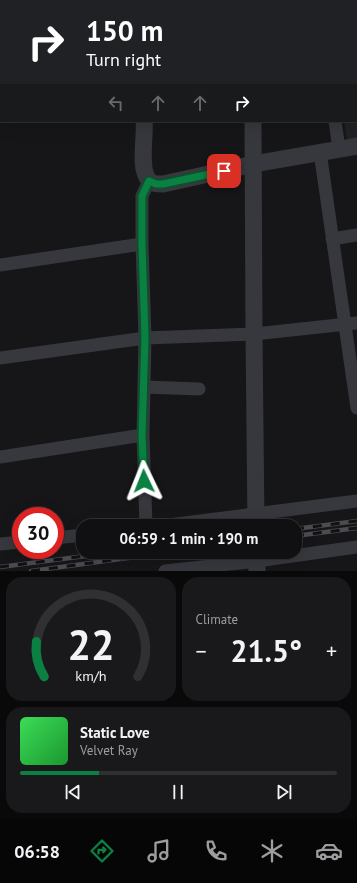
<!DOCTYPE html>
<meta charset="utf-8">
<style>
body{margin:0;font-family:"PT Sans",sans-serif;background:#19191b;color:#f1f3f6;height:100vh;display:flex;flex-direction:column;font-size:15px;white-space:nowrap}
*{box-sizing:border-box;margin:0}
p{font-size:13px;color:#9c9d9f}
.icon{flex:none;width:22px;height:22px;fill:none;stroke:currentColor;stroke-width:2;stroke-linecap:round;stroke-linejoin:round}
.map{position:relative;height:571px;overflow:hidden}
.panel{display:flex;flex-direction:column;gap:6px;padding:6px;background:#09090a;flex:1}
.panel>*{flex:none}
.banner{position:absolute;left:0px;top:0px;width:357px;height:122px;box-shadow:0 4px 16px #0002,0 0 0 1px #303032;background:#202124;color:#fff;overflow:hidden}
.speed{position:absolute;left:12px;top:507px;display:flex;gap:8px;font-size:20px;font-weight:700;text-align:center}
.speed>*{display:grid;place-content:center;width:52px;height:52px;border-radius:50%;background:#101012;box-shadow:0 4px 16px #0002,0 0 0 1px #303032;line-height:1}
.speed .limit{border:6px solid #d22;background:#fff;color:#111}
.pin{position:absolute;display:grid;place-items:center;width:34px;height:34px;color:#fff;margin:-17px;border-radius:8px;box-shadow:0 2px 6px #0006}
.me{position:absolute;width:44px;margin:-22px;rotate:358deg;stroke-linejoin:round;filter:drop-shadow(0 0 3px #0008)}
.turn{display:flex;align-items:center;gap:14px;height:84px;padding:0 20px;font-size:18px}
.turn .icon{width:52px;height:52px;stroke-width:2.5}
.turn b{display:block;font-size:28px;line-height:34px}
.lanes{display:flex;align-items:center;height:38px;padding:0 20px;background:#0003;justify-content:center;gap:20px;direction:ltr}
.lanes .off{opacity:.35}
.big{font-size:30px;font-weight:800;line-height:1.1}
.panel .card{flex:1;display:flex;flex-direction:column;justify-content:center;gap:6px;min-width:0;padding:0 14px;border-radius:16px;background:#19191b}
.panel .dial{align-items:center;gap:0}
.dial svg{height:104px;overflow:visible;fill:none;stroke:#303032;stroke-width:7;stroke-linecap:round;text-anchor:middle}
.dial text{fill:#f1f3f6;stroke:none}
.song{display:flex;align-items:center;gap:12px}
.cover{width:48px;height:48px;border-radius:6px;background:linear-gradient(135deg,hsl(130 70% 55%),hsl(130 70% 35%))}
.played{height:4px;border-radius:2px;background:linear-gradient(90deg,#0b8043 25%,#303032 25%)}
.keys{display:flex;justify-content:space-around;direction:ltr}
.heat{display:flex;justify-content:space-between;align-items:center;font-size:22px;direction:ltr}
.panel .tiles{flex:1;display:grid;gap:6px;grid-template-columns:1fr 1fr}
.card:last-child{grid-column:span 2}
.trip{position:absolute;left:76px;top:519px;width:226px;height:40px;border-radius:16px;background:#101012;box-shadow:0 4px 16px #0002,0 0 0 1px #303032;font-weight:800;line-height:40px;text-align:center}
.tabs{display:flex;height:64px;justify-content:space-around;align-items:center;background:#060607;color:#9c9d9f}
.tabs .icon{width:28px;height:28px}
.tabs .active{color:#0b8043}
.tabs b{font-size:18px;color:#f1f3f6}
.map>svg:first-child{display:block}
.built{fill:#222225}
.lines{fill:none;stroke-linecap:round;stroke-linejoin:round}
.minor{stroke:#37383d;stroke-width:13}
.tertiary{stroke:#37383d;stroke-width:17}
.rail-casing{stroke:#4a4c52;stroke-width:4.5}
.rail{stroke:#111113;stroke-width:3;stroke-dasharray:9;stroke-linecap:butt}
.route-casing{stroke:#07532c;stroke-width:10}
.route{stroke:#0b8043;stroke-width:7}
</style>
<div class="map">
<svg width="357" height="571" viewBox="0 0 357 571">
<rect width="100%" height="100%" fill="#161618"/>
<!-- built -->
<path class="built" d="M327,0H357V139L347,140L344,121H356V1Z"/>
<g class="lines">
<!-- minor -->
<path class="minor" d="M146,0V1
M319,0V1
M4,1V0
M0,13L1,10
M335,121L339,149
M320,152L357,408
M332,239L357,235
M0,265L142,244
M0,358L145,338L254,334L357,323
M144,387L199,389
M0,457L143,435
M146,526L143,435L145,338L142,244V196L149,181
M161,526L357,501
M55,538L83,535
M0,544L21,542
M165,571L257,561L357,547"/>
<!-- tertiary -->
<path class="tertiary" d="M252,0V1
M0,35L1,36
M144,121C146,136 138,169 149,180C152,184 158,184 163,184L254,164L357,146
M253,121L254,334L256,526
M257,552V571"/>
<!-- rail casing -->
<g class="rail-casing">
<path id="rail" d="M295,529L357,521
M295,536L357,528
M0,567L116,552
M31,571L173,552"/>
</g>
<!-- rail -->
<use href="#rail" class="rail"/>
</g>
<g class="lines">
<!-- route casing -->
<g class="route-casing">
<path id="route" d="M144,481L142,435L145,338L142,244V196L149,181L156,184H163L224,171"/>
</g>
<!-- route -->
<use href="#route" class="route"/>
</g>
</svg>
<div class="speed"><div class="limit">30</div></div>
<div class="pin" style="left:224px;top:171px;background:#d93025"><svg class="icon" aria-label="arrive" viewBox="0 0 24 24"><path d="M6 21V4h12l-3 4 3 4H6"/></svg></div>
<svg class="me" style="left:144px;top:481px" viewBox="-20 -20 40 40"><path d="M0-17L14 15 0 8-14 15z" fill="#0b8043" stroke="#fff" stroke-width="4"/></svg>
<div class="trip">06:59 · 1 min · 190 m</div>
<div class="banner">
<div class="turn"><svg class="icon" aria-label="right" viewBox="0 0 24 24"><path d="M7 20v-9h11M14 6l5 5-5 5"/></svg><div><b>150 m</b>Turn right</div></div>
<div class="lanes"><svg class="icon off" aria-label="left" viewBox="0 0 24 24"><path d="M17 20v-9H6M10 6l-5 5 5 5"/></svg><svg class="icon off" aria-label="ahead" viewBox="0 0 24 24"><path d="M12 20V5M6 11l6-6 6 6"/></svg><svg class="icon off" aria-label="ahead" viewBox="0 0 24 24"><path d="M12 20V5M6 11l6-6 6 6"/></svg><svg class="icon" aria-label="right" viewBox="0 0 24 24"><path d="M7 20v-9h11M14 6l5 5-5 5"/></svg></div>
</div>
</div>
<section class="panel">
<div class="tiles">
<div class="card dial"><svg viewBox="0 0 100 80">
<path d="M14 69A42 42 0 1 1 86 69"/>
<path d="M14 69A42 42 0 0 1 8 42" stroke="#0b8043"/>
<text x="50" y="56" font-size="32" font-weight="700">22</text>
<text x="50" y="72" font-size="11">km/h</text>
</svg></div>
<div class="card"><p>Climate</p>
<div class="heat"><a>−</a><b class="big">21.5°</b><a>+</a></div>
</div>
<div class="card">
<div class="song"><i class="cover"></i><div><b>Static Love</b><p>Velvet Ray</p></div></div>
<div class="played"></div>
<div class="keys"><svg class="icon" aria-label="previous" viewBox="0 0 24 24"><path d="M18 5L8 12l10 7zM5 5v14"/></svg><svg class="icon" aria-label="pause" viewBox="0 0 24 24"><path d="M8 5v14M16 5v14"/></svg><svg class="icon" aria-label="next" viewBox="0 0 24 24"><path d="M6 5l10 7-10 7zM19 5v14"/></svg></div>
</div>
</div>
</section>
<nav class="tabs">
<b>06:58</b>
<svg class="icon active" aria-label="directions" viewBox="0 0 24 24"><path d="M12 3l9 9-9 9-9-9zM9 14v-3h6M13 9l2 2-2 2"/></svg>
<svg class="icon" aria-label="music" viewBox="0 0 24 24"><path d="M9 18V5l10-2v13"/><circle cx="6" cy="18" r="3"/><circle cx="16" cy="16" r="3"/></svg>
<svg class="icon" aria-label="phone" viewBox="0 0 24 24"><path d="M5 4h4l2 5-3 2q2 4 5 5l2-3 5 2v4C11 20 4 13 5 4z"/></svg>
<svg class="icon" aria-label="climate" viewBox="0 0 24 24"><path d="M12 3v18M4 7l16 10M4 17L20 7"/></svg>
<svg class="icon" aria-label="car" viewBox="0 0 24 24"><path d="M5 17H2v-5l4-1 3-4h7l3 4 3 1v5h-3M9 17h6M6 11h13"/><circle cx="7" cy="17" r="2"/><circle cx="17" cy="17" r="2"/></svg>
</nav>
